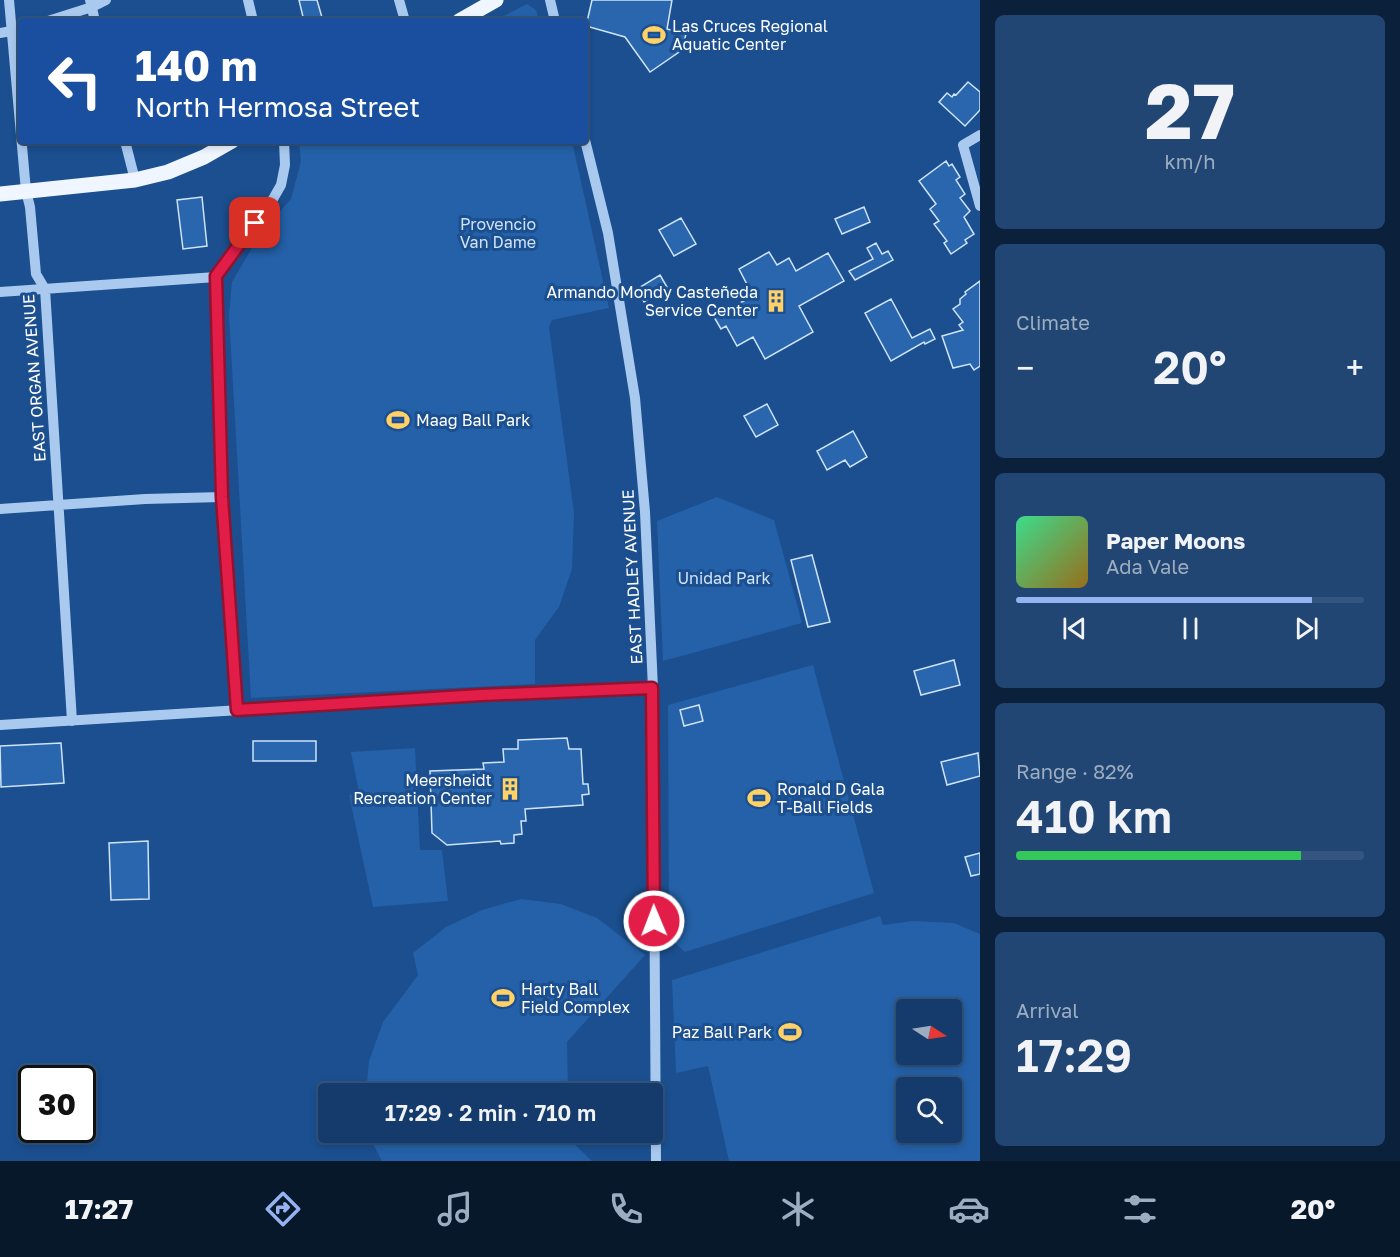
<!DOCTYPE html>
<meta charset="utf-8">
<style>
body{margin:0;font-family:"Golos Text",sans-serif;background:#214673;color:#f1f3f6;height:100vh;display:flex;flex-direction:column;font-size:22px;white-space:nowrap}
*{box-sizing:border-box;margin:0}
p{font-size:20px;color:#9dadc1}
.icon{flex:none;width:33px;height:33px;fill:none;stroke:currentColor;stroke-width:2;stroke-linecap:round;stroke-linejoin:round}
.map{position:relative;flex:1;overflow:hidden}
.sheet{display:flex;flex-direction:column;gap:15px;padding:15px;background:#0b203b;width:420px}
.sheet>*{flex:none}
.guide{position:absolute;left:18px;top:18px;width:570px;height:126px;border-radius:6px;box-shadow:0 3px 9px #0003,0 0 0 2px #33557e;background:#1a4fa0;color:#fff;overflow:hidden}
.needle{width:39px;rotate:102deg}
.controls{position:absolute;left:896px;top:999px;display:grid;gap:12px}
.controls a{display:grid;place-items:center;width:66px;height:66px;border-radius:6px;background:#143b6b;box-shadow:0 3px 9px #0003,0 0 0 2px #33557e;font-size:30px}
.speed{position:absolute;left:18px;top:1065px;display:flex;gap:12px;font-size:30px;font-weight:700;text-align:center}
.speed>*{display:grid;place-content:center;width:78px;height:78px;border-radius:50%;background:#143b6b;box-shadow:0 3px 9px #0003,0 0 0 2px #33557e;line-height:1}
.speed .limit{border:3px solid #111;border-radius:9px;background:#fff;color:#111}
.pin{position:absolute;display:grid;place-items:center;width:51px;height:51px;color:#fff;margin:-26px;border-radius:12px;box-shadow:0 3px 9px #0006}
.me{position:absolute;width:66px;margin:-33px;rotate:359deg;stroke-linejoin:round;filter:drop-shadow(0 0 4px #0008)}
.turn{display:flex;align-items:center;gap:21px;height:126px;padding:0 18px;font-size:27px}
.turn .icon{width:78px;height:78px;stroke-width:2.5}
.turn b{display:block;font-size:42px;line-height:51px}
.big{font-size:45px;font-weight:600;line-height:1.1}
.sheet .tile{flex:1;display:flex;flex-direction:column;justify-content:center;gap:9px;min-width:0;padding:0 21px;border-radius:9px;background:#214673}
.sheet .dial{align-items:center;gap:0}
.dial b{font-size:78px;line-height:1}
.song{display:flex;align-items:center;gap:18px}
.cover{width:72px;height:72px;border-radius:9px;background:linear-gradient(135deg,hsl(150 70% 55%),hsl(40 70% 35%))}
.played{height:6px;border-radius:3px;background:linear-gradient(90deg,#95b2f1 85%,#33557e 85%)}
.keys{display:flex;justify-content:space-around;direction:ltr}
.heat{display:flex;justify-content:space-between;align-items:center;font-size:33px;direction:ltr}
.charge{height:9px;border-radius:4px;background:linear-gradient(90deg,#34c759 82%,#33557e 0)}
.trip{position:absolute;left:318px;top:1083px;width:345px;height:60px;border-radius:6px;background:#143b6b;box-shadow:0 3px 9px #0003,0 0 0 2px #33557e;font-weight:600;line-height:60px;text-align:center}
.dock{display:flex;height:96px;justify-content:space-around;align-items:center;background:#08182b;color:#9dadc1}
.dock .icon{width:42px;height:42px}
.dock .current{color:#95b2f1}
.dock b{font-size:27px;color:#f1f3f6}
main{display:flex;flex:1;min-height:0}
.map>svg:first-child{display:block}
.green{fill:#2461a8;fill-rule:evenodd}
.building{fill:#2a66ad;stroke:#cfe3fa;stroke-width:1.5}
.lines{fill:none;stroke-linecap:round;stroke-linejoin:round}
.minor{stroke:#a9c9ee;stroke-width:10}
.major{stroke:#f0f6ff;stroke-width:15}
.route-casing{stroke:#92132f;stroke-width:15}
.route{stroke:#e11d48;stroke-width:10}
.labels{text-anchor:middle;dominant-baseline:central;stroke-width:6;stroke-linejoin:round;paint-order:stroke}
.poi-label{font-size:16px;fill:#fff;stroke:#1b4f8f;text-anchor:start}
.park-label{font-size:16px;fill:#cfe3fa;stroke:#1b4f8f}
.street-label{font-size:16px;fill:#fff;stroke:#1b4f8f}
</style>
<main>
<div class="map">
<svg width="980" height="1161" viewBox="0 0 980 1161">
<rect width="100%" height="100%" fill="#1b4f8f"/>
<!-- green -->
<path class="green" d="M527,4L536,10L539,21H494Z
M299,141H572L609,308L552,320L549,327L574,513L572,569L559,607L535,640V684L251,698L229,315L232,282L260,234L291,199L301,161Z
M717,497L774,520L802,623L663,661L657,521Z
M813,665L874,893L685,952L669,938L668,705Z
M415,748L420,850H442L448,901L373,907L349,795L359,792L351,752Z
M521,899L561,904L597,918L645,955L567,1042L568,1093H366L369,1061L383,1022L418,975L413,953L446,927L482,910Z
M880,916L883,925L913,921L954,923L980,934V1161H729L708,1066L676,1073L672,980ZM906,1010H951V1054H906ZM906,1088H951V1132H906Z
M370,1133H569V1139L592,1161H382L372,1142Z"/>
<!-- building -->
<path class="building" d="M299,0H317L323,21H304Z
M592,0H672L667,29L686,34L682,50L650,72L625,37L586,26Z
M968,82L980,92V110L965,126L939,102L947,93L952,97L954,94L956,95Z
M946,161L949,166L952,164L960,177L956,180L965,194L960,198L970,211L964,217L974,234L965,240L967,243L951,254L944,243L947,241L934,224L939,221L930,209L936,204L919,181Z
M202,197L207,246L183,249L177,200Z
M864,207L870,222L842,234L835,219Z
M681,218L696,244L674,256L659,230Z
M876,243L882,254L888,251L893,260L855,280L849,271L873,259L867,248Z
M769,252L777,265L789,258L796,271L828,253L844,281L799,306L813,332L765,359L753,337L737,346L726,326L721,329L714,317L753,296L739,269Z
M660,275L667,287L644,302L637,289Z
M980,281V366L974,370L970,364L953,368L942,336L963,330L959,325L963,322L953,309L960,304V299L966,294L965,292Z
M891,299L912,338L930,329L935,339L925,344L924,342L891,361L865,313Z
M767,404L778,425L756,437L744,416Z
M853,431L867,457L850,467L845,460L827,470L817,451Z
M812,555L830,622L808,627L791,560Z
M954,660L960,685L921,695L914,671Z
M699,705L703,721L684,726L680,710Z
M567,738L569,749H581L583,784H588L589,794L582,795L583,805L525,809L526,821H521L522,834L514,835V843L501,844L500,841L447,845L432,833L430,771L484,769L483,763L504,762L503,749H518V740Z
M253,741H316V761H253Z
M61,743L64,783L1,787L0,746Z
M978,753L980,776L947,785L941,762Z
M148,841L149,899L111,900L109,843Z
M980,853V874L971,876L965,857Z"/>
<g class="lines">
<!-- minor -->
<path class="minor" d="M9,0L26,191L30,207L36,274L45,289L72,721
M90,0L95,21
M248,0L253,21
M399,0L405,21
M550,0L555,21
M48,21L92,7L106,0
M0,33L21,29
M980,135L963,145L980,206
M585,140L608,233L635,398L645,512L653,689L656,1161
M125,141L135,180
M0,292L216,277
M0,509L145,499L222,497
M237,710L222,497L216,277L269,206L281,185L285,165L284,141
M0,725L481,695L653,689"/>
<!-- major -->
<path class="major" d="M459,21L496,0
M0,194L135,180L168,172L204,157L232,141"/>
</g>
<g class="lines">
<!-- route casing -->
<g class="route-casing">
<path id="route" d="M255,223L216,276L222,497L237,710L481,695L652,688L654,921"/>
</g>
<!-- route -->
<use href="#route" class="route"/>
</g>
<!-- icons -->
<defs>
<g id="stadium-bare" transform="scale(1.8)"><path d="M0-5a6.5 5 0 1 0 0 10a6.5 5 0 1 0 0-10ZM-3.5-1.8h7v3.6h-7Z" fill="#ffd166" stroke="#1b4f8f" stroke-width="2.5" paint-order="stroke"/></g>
<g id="building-bare" transform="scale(1.8)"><path d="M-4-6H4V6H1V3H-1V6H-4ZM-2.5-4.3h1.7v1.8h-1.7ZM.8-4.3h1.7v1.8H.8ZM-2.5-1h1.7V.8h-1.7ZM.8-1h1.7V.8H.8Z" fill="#ffd166" stroke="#1b4f8f" stroke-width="2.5" paint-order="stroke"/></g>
</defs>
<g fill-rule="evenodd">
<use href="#stadium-bare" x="654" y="35"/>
<use href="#building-bare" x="776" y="301"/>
<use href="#stadium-bare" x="398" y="420"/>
<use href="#building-bare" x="510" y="789"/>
<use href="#stadium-bare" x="759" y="798"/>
<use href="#stadium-bare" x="503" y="998"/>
<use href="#stadium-bare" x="790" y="1032"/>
</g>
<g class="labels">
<!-- poi labels -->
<g class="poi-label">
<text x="672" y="26">Las Cruces Regional<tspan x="672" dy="18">Aquatic Center</tspan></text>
<text x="758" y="292" text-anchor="end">Armando Mondy Casteñeda<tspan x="758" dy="18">Service Center</tspan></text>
<text x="416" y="420">Maag Ball Park</text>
<text x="492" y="780" text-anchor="end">Meersheidt<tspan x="492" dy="18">Recreation Center</tspan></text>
<text x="777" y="789">Ronald D Gala<tspan x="777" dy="18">T-Ball Fields</tspan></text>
<text x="521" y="989">Harty Ball<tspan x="521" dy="18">Field Complex</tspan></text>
<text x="772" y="1032" text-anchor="end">Paz Ball Park</text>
</g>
<!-- park labels -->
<g class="park-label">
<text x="498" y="224">Provencio<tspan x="498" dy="18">Van Dame</tspan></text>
<text x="724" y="578">Unidad Park</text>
</g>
<!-- street labels -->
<g class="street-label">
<text transform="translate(34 378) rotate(-94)">EAST ORGAN AVENUE</text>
<text transform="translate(632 577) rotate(-93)">EAST HADLEY AVENUE</text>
</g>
</g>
</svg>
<div class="controls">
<a><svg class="needle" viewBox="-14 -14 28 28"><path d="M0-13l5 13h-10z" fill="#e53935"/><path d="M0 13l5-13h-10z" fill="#9dadc1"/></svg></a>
<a><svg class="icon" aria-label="search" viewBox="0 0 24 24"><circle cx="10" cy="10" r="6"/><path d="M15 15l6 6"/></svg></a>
</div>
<div class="speed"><div class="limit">30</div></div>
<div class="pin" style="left:255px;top:223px;background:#d93025"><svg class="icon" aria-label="arrive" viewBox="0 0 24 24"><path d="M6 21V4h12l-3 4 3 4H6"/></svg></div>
<svg class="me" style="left:654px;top:921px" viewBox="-20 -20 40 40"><circle r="17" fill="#e11d48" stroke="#fff" stroke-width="3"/><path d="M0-11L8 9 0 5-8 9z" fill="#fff"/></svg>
<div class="trip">17:29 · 2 min · 710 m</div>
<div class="guide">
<div class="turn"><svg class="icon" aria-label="left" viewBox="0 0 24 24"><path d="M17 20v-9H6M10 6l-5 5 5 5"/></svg><div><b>140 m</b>North Hermosa Street</div></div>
</div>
</div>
<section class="sheet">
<div class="tile dial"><b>27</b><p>km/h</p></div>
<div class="tile"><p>Climate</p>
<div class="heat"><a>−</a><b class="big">20°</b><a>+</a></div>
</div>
<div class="tile">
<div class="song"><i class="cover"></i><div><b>Paper Moons</b><p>Ada Vale</p></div></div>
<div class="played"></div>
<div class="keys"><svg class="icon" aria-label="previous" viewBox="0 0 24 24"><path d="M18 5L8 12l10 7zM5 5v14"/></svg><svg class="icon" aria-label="pause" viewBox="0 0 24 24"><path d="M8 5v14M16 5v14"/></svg><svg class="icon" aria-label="next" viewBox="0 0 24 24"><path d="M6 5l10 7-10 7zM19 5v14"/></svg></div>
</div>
<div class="tile"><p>Range · 82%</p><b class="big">410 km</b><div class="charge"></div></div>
<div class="tile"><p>Arrival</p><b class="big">17:29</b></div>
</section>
</main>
<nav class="dock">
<b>17:27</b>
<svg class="icon current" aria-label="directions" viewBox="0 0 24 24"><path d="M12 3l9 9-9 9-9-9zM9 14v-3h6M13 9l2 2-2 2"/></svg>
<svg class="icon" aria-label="music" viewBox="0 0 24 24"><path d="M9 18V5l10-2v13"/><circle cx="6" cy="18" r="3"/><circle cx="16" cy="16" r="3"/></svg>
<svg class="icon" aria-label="phone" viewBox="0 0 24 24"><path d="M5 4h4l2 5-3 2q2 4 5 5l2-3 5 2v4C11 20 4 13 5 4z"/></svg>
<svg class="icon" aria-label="climate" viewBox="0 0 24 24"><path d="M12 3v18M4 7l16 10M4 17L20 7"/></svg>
<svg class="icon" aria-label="car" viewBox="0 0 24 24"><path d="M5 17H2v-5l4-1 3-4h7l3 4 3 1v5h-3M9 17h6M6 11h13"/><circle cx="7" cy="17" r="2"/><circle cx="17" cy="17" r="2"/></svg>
<svg class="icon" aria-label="filters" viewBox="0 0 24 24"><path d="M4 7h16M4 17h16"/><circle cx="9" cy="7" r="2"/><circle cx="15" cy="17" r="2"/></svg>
<b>20°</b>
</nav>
